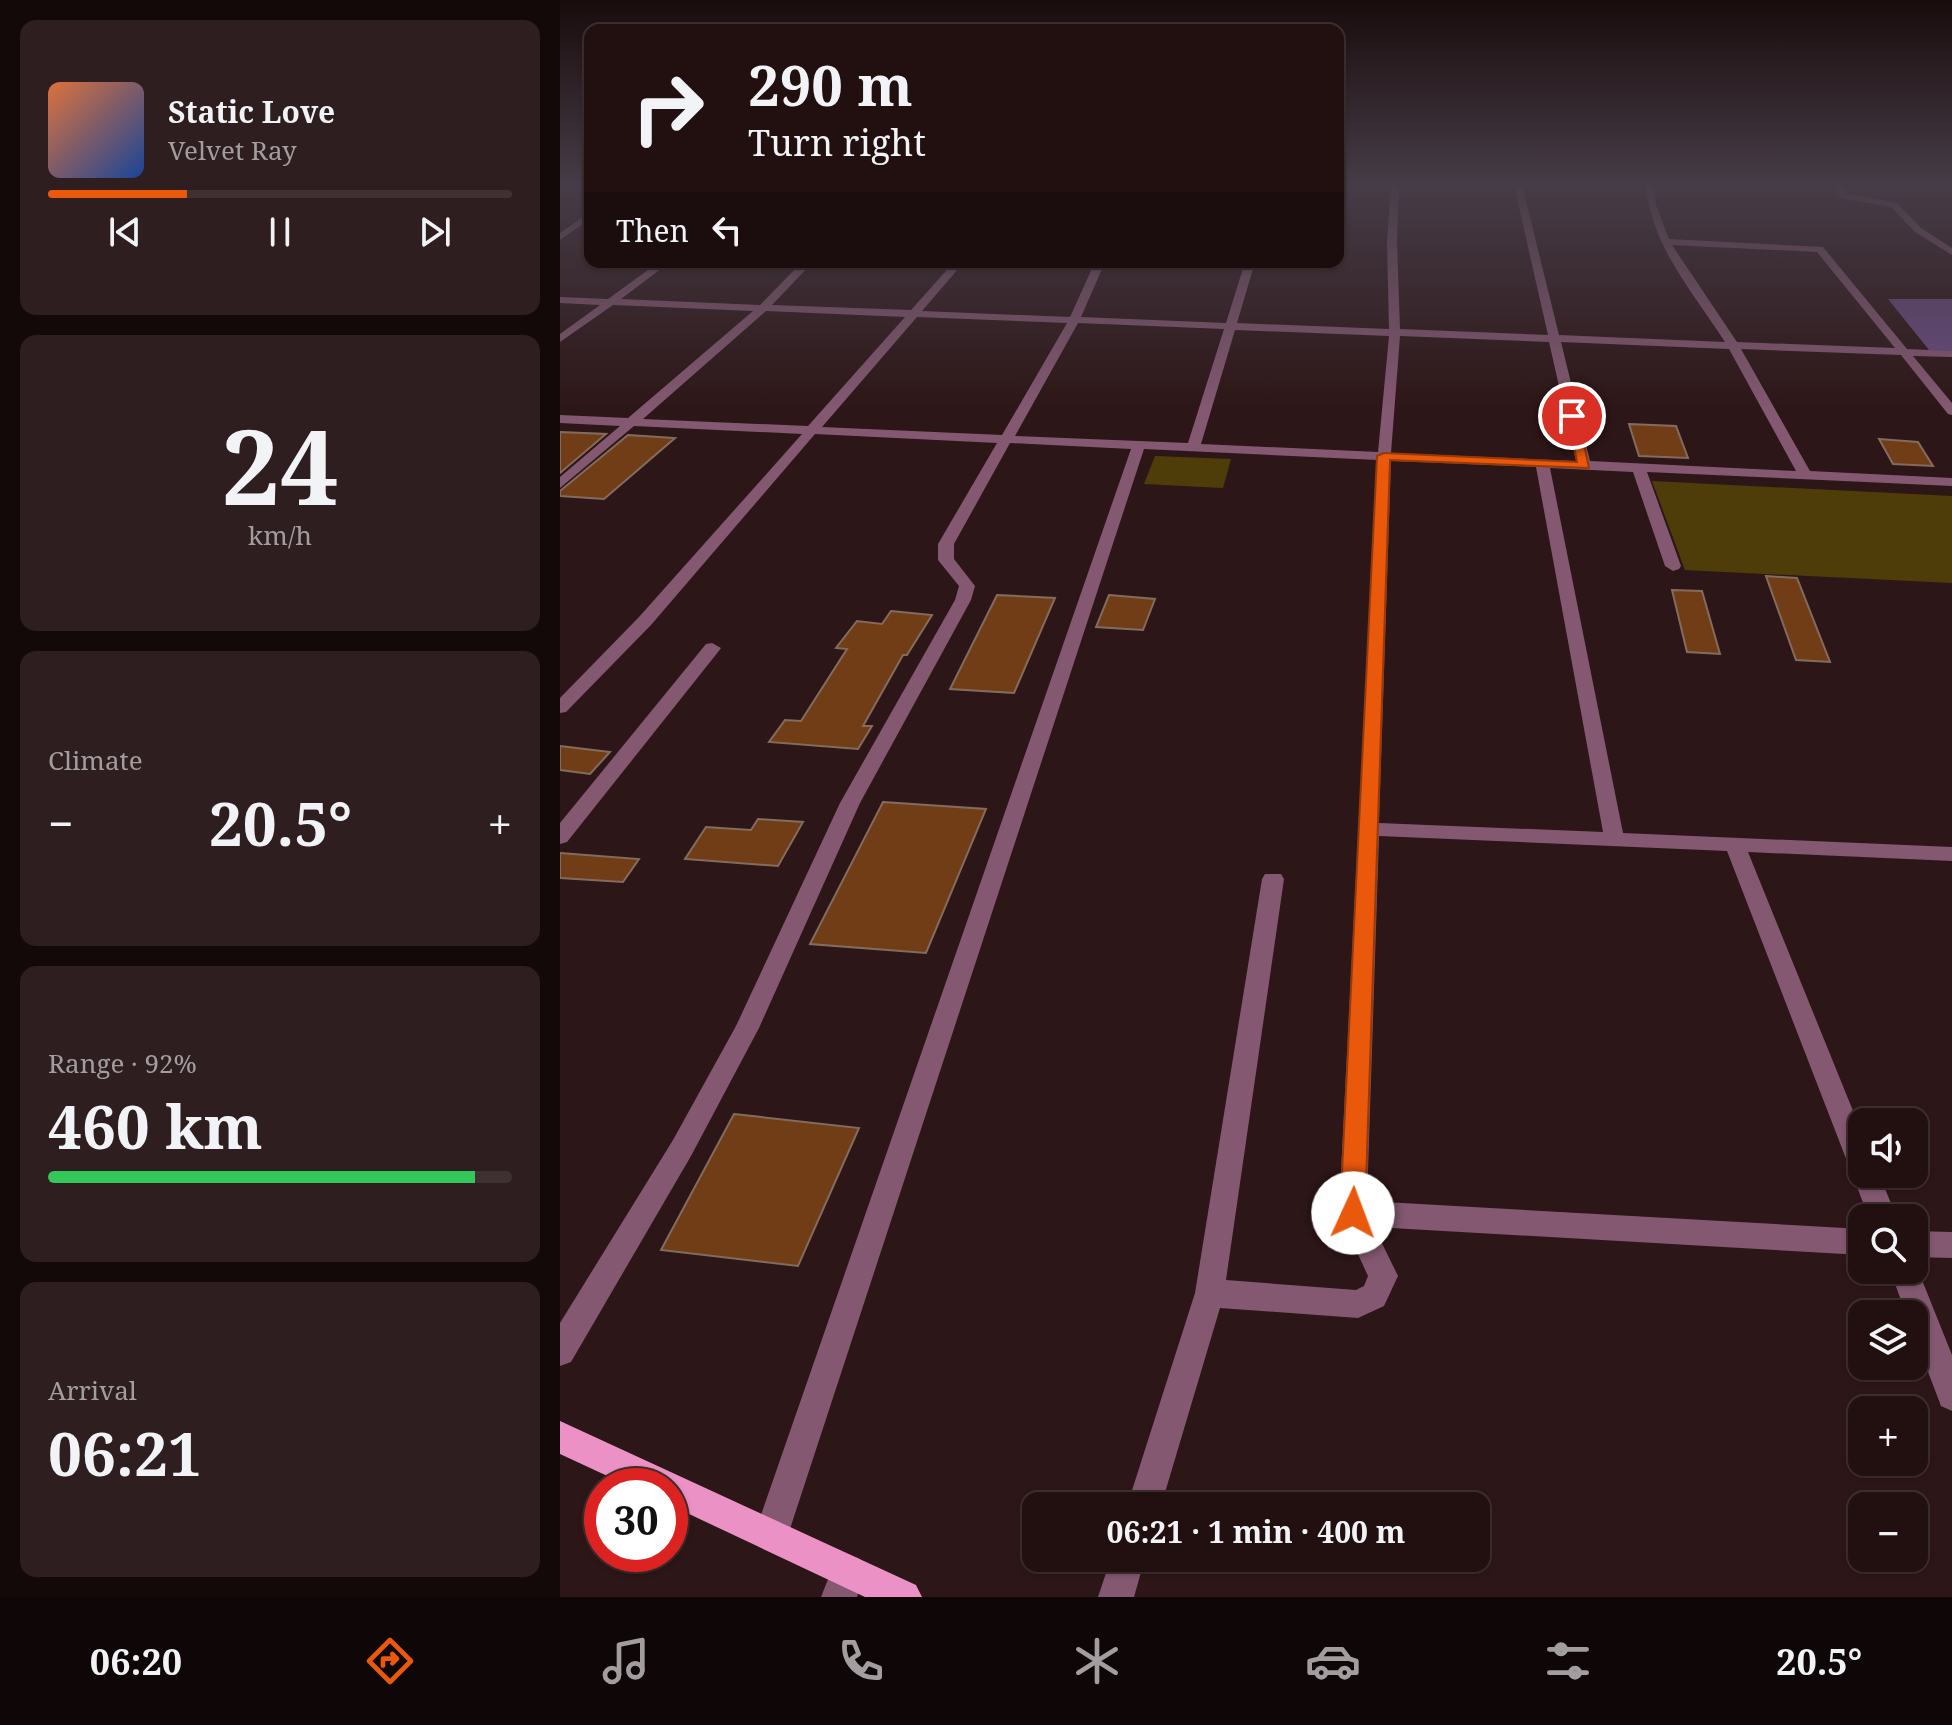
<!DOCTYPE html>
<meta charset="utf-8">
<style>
body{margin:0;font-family:"Noto Serif",serif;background:#2e1e1f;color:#f1f3f6;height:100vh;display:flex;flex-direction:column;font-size:30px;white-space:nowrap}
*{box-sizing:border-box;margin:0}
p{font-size:26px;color:#a29d9f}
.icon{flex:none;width:44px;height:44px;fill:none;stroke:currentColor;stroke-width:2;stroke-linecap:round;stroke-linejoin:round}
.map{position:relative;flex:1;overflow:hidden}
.side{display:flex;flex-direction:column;gap:20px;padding:20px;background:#130909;width:560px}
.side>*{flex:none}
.guide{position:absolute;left:24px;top:24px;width:760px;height:244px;border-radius:16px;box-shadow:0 2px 6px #0004,0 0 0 2px #3f3031;background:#221011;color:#f1f3f6;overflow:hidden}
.controls{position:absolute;left:1288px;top:1108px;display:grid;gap:16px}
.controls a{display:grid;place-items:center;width:80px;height:80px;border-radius:16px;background:#221011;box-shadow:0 2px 6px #0004,0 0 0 2px #3f3031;font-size:40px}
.speed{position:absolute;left:24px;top:1468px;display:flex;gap:16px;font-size:40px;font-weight:700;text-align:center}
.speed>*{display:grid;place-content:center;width:104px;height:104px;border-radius:50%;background:#221011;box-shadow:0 2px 6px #0004,0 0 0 2px #3f3031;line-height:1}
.speed .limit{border:12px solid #d22;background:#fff;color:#111}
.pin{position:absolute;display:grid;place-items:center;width:68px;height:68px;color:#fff;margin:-34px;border:4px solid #fff;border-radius:50%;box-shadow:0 2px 8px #0007}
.me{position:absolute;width:88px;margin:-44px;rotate:2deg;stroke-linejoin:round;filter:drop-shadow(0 0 6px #0008)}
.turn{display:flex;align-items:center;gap:28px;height:168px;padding:0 32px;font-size:36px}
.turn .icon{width:104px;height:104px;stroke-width:2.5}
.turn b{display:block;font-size:56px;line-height:68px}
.then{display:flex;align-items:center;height:76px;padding:0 32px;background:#0003;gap:16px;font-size:30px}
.big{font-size:60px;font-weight:700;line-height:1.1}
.side .widget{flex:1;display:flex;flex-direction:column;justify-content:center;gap:12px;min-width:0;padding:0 28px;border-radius:16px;background:#2e1e1f}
.side .dial{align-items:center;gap:0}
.dial b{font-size:104px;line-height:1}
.song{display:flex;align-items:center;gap:24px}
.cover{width:96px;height:96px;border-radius:12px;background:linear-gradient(135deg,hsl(20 70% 55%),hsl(220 70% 35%))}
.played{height:8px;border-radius:4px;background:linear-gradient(90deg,#ea580c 30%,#3f3031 30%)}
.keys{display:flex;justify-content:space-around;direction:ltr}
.heat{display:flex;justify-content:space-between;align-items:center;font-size:44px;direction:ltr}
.charge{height:12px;border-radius:6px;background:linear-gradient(90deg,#34c759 92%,#3f3031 0)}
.trip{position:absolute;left:462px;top:1492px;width:468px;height:80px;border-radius:16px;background:#221011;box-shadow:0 2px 6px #0004,0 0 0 2px #3f3031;font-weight:700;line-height:80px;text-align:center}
.tab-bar{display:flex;height:128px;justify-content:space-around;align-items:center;background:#0e0607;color:#a29d9f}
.tab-bar .icon{width:56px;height:56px}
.tab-bar .selected{color:#ea580c}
.tab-bar b{font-size:36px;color:#f1f3f6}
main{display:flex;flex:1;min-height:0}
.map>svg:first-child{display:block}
.green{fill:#4f3d09}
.water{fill:#694b7e}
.building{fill:#703d17;stroke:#836c5e;stroke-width:2}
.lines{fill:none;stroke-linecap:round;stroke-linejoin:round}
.minor{fill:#835870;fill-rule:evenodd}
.major{fill:#eb91c5;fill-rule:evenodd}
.route{fill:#ea580c;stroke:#983908;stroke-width:2}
</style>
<main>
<section class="side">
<div class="widget">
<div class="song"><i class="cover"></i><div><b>Static Love</b><p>Velvet Ray</p></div></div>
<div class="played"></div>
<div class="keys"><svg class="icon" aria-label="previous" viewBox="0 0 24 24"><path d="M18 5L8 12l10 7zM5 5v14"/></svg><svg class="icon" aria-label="pause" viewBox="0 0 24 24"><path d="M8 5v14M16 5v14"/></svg><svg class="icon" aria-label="next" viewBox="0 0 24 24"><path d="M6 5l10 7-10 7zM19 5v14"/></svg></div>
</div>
<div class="widget dial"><b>24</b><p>km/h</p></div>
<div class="widget"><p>Climate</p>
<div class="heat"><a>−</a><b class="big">20.5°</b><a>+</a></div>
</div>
<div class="widget"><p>Range · 92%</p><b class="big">460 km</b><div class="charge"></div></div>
<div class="widget"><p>Arrival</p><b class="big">06:21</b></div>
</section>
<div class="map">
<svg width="1392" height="1597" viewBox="0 0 1392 1597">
<rect width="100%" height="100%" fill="#2d1617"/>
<!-- green -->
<path class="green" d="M595,456L671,459L663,488L584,484Z
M1092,481L1392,496V583L1125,570Z"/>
<!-- water -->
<path class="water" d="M1328,299H1392V352L1369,350Z"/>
<!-- building -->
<path class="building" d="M1069,424L1116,426L1128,458L1079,456Z
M0,432L46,434L0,473Z
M68,435L115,438L44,499L0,496V491Z
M1319,439L1358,442L1373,466L1333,464Z
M1206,576L1237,578L1270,662L1236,660Z
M1112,590L1142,591L1160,654L1127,652Z
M437,595L495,598L454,693L390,689Z
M549,595L595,599L583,630L536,627Z
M331,611L372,615L347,655H343L303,726H312L298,749L209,742L225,720L241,721L287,649L276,648L297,621L322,624Z
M0,746L50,752L30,774L0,770Z
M323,802L426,809L366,953L250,944Z
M198,819L243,822L218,866L125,859L146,827L191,830Z
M0,853L79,859L63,882L0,878Z
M174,1114L299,1128L238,1266L101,1250Z"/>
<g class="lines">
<!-- minor -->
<path class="minor" d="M831,185H839L837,241L840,329L988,335L954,185H962L999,335L1165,342C1133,292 1091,246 1086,185H1094L1096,205L1109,239L1263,247L1347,349L1392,351V357L1353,356L1392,403V415L1388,414L1341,355L1181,349L1250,471L1392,478V486L1087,472L1121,566L1119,569L1113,571L1105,566L1073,472L990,468L1063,833L1392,847V861L1188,852L1302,1133V1174H1319L1337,1218H1309L1167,851L819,836L807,1201L1302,1229V1255L814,1227L838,1276L824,1306L798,1318L660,1308L601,1506H567L635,1293L702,879L705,874H721L724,879L666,1280L796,1290L804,1286L808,1276L779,1213L817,460L584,449L228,1535L223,1547L211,1552L199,1547L194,1535L571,449L450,443L394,544V559L415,586L411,600L300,803L199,1028L131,1156L11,1362L0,1366V1323L113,1140L176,1026L280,803L395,600L399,586L378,560V544L437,443L255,434L91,625L6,712L0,713V698L79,617L242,434L74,426L0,488V477L60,426L0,423V415L68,418L193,311L53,305L0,342V334L40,305L0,303V297L48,299L99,262H110L61,299L200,305L242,262H253L212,305L351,310L394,262H404L362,311L510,317L535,262H545L521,317L666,323L685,262H695L677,323L829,329L827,241ZM1112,245L1257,252L1335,348L1177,342ZM206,311L345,317L248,426L83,419ZM357,317L507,323L442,435L262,427ZM518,323L664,329L628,443L455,436ZM675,330L829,336L818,452L641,444ZM840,336L989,342L1016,461L831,453ZM1001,342L1169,349L1236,471L1030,461ZM831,461L976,467L1043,832L819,823Z
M1274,185H1282L1287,194L1337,203L1361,228L1392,248V255L1355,232L1331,207L1281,198Z
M30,212V219L0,240V233Z
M152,643L161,648L158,652L7,842L0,844V823L146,644Z
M1354,1231L1392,1232V1258L1354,1257Z
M1354,1260L1392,1355V1411L1381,1406L1354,1335V1314H1346L1330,1270H1354Z
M288,1554L300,1559L305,1571L297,1597H261L276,1559Z
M551,1558H585L574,1597H538Z"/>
<!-- major -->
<path class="major" d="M0,1421L356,1585L362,1597H305L110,1505V1486H69L0,1454Z"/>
</g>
<!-- sky -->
<linearGradient id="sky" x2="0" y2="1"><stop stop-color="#190c0d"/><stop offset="0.45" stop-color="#463c47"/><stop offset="1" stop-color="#463c47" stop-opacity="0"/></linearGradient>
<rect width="1392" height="409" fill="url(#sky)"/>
<!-- route -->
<path class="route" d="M1008,413L1018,416L1029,468L830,460L805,1213L802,1221L793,1225L784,1221L780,1213L817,456L824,453L1017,462Z"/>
</svg>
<div class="controls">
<a><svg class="icon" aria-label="sound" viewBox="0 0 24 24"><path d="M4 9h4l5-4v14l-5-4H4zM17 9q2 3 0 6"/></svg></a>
<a><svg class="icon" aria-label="search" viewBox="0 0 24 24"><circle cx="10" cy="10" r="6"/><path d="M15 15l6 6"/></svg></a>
<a><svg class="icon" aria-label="layers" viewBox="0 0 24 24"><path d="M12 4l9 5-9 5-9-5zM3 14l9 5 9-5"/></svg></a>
<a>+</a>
<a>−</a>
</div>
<div class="speed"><div class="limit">30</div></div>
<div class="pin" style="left:1012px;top:416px;background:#d93025"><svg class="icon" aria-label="arrive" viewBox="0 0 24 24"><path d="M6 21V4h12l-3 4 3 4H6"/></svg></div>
<svg class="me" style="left:793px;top:1213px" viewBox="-20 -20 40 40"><circle r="19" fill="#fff"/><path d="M0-13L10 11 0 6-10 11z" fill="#ea580c"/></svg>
<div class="trip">06:21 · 1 min · 400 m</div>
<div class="guide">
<div class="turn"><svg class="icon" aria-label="right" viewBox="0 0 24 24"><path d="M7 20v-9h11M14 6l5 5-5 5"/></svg><div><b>290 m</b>Turn right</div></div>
<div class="then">Then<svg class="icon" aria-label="left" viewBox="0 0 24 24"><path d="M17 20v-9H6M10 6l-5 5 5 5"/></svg></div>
</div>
</div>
</main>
<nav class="tab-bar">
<b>06:20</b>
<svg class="icon selected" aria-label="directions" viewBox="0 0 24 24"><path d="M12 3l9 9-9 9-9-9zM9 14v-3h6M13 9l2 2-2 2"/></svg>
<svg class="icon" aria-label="music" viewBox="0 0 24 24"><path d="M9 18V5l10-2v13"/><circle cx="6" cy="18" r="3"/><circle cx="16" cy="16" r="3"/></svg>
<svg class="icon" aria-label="phone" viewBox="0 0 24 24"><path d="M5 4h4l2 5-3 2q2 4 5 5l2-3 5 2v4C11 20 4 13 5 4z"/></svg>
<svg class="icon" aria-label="climate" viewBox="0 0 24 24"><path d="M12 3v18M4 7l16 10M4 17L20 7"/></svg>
<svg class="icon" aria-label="car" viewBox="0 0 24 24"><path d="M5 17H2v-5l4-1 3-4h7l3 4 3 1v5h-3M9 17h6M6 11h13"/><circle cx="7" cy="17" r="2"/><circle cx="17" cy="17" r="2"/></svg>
<svg class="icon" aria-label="filters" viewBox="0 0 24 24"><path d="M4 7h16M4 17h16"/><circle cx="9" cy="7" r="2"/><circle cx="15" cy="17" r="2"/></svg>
<b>20.5°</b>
</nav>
